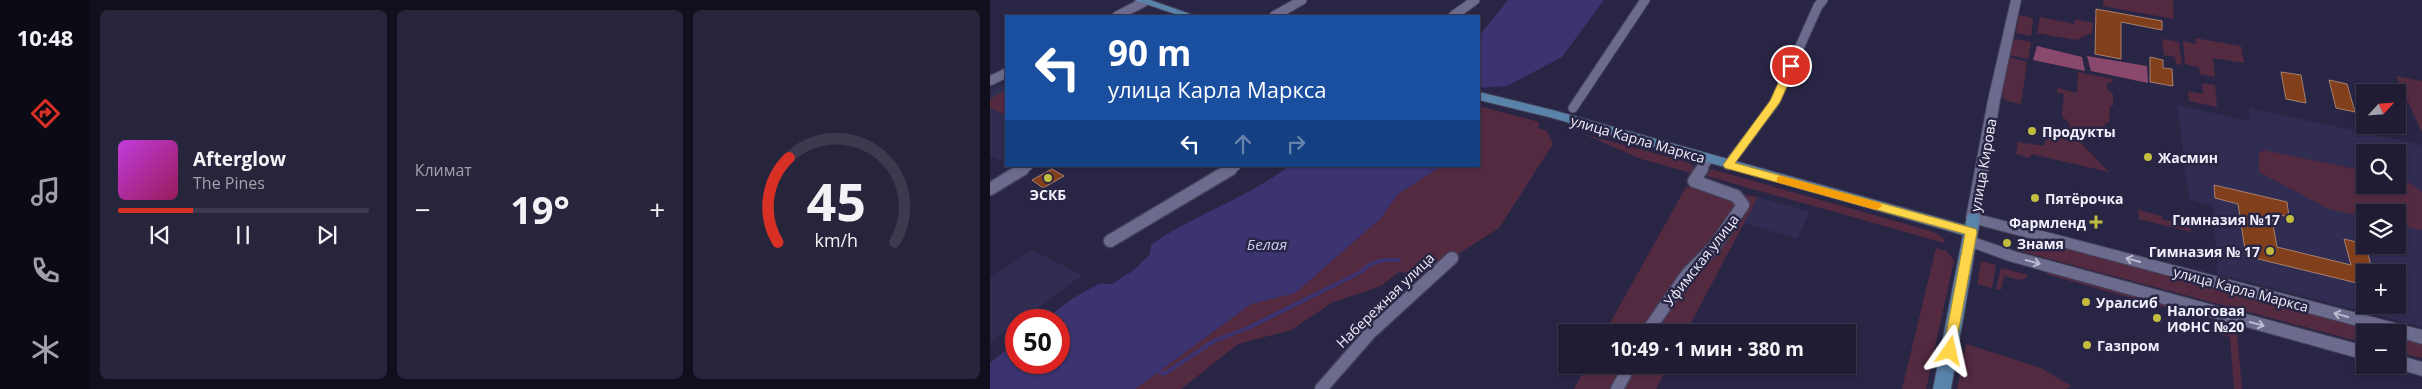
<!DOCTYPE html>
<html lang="ru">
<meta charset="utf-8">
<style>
body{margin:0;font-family:"Open Sans",sans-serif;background:#27253c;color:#f1f3f6;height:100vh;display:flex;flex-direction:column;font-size:19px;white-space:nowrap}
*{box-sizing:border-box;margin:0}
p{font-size:16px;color:#a1a1ac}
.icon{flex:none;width:28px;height:28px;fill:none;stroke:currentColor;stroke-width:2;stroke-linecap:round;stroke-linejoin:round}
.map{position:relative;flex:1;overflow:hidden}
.drawer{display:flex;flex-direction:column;gap:10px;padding:10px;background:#110f1d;width:900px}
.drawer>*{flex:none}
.guide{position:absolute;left:15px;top:15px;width:475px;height:152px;border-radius:0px;box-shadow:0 1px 4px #0004,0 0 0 1px #3c3a4f;background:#1a4fa0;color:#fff;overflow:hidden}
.needle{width:32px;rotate:64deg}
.controls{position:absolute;left:1366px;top:84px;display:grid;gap:10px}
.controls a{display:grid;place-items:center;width:50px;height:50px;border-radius:0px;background:#1f1c34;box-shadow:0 1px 4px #0004,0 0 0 1px #3c3a4f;font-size:25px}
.speed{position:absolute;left:15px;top:309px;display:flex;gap:10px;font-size:25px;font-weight:700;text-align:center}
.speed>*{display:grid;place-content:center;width:65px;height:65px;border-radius:50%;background:#1f1c34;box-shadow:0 1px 4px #0004,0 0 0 1px #3c3a4f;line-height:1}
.speed .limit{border:8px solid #d22;background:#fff;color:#111}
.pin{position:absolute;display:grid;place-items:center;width:42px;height:42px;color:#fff;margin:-21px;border:2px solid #fff;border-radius:50%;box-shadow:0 1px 5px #0007}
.me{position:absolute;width:55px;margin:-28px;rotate:11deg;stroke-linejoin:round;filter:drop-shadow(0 0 4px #0008)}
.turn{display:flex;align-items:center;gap:18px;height:105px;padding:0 20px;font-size:22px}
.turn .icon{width:65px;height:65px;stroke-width:2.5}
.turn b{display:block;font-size:35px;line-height:42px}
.lanes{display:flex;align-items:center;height:48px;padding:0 20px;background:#0003;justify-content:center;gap:25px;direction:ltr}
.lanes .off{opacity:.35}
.big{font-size:38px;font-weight:700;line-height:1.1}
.drawer .card{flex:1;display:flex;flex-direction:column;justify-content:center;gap:8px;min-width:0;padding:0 18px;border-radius:8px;background:#27253c}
.drawer .dial{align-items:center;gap:0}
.dial svg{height:130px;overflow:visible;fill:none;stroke:#3c3a4f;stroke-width:7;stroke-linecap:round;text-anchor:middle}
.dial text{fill:#f1f3f6;stroke:none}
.song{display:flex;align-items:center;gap:15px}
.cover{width:60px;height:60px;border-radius:8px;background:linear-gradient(135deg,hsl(290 70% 55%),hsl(330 70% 35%))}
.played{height:5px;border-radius:2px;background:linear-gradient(90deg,#d93025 30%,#3c3a4f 30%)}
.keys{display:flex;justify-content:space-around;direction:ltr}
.heat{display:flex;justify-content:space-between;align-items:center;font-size:28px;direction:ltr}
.drawer .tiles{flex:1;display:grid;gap:10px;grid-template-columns:repeat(3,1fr)}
.trip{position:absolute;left:568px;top:324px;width:298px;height:50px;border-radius:0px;background:#1f1c34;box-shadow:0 1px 4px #0004,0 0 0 1px #3c3a4f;font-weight:700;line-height:50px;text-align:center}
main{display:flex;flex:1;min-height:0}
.menu{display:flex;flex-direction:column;width:90px;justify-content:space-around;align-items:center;background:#0c0b15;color:#a1a1ac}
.menu .icon{width:35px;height:35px}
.menu .on{color:#d93025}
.menu b{font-size:22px;color:#f1f3f6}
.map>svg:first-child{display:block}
.built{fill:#302c52;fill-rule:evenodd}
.green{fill:#542a41}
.forest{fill:#8b486d}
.water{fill:#3c3371}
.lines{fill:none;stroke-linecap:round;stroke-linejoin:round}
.stream{stroke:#3c3371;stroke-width:4}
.building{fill:#813f1b;stroke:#a7806e}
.minor-far1-casing{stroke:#444059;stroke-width:11}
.minor-casing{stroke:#444059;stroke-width:15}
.tertiary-casing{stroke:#444059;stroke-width:2}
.secondary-casing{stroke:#444059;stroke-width:2}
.minor-far1{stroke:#6c6b8e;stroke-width:9}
.minor{stroke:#6c6b8e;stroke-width:12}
.tertiary{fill:#6c6b8e;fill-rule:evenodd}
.secondary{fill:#5a83a9;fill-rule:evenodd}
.oneway{stroke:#bbbbd0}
.route{fill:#ffd54a;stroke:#a68a30}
.slow{fill:#f59e0b}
.poi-dot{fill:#c3bd3f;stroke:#292645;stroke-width:2}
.labels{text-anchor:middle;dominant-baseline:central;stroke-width:5;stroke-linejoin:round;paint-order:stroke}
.poi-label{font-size:14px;font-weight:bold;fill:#f0f0fc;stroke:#292645;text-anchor:start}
.street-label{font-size:14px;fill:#f0f0fc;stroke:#292645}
.water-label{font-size:15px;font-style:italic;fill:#cbcaf0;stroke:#292645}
</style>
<main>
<nav class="menu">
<b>10:48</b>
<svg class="icon on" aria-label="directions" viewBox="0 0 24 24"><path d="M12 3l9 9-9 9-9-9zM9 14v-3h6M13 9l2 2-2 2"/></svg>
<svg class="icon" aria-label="music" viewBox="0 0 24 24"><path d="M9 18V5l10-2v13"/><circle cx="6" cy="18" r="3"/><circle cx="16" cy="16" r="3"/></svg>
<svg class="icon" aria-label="phone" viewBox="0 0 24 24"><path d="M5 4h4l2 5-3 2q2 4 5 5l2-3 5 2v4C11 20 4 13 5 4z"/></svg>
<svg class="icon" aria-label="climate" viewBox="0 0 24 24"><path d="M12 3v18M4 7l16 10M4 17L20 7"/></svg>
</nav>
<section class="drawer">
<div class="tiles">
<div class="card">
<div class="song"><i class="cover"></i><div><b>Afterglow</b><p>The Pines</p></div></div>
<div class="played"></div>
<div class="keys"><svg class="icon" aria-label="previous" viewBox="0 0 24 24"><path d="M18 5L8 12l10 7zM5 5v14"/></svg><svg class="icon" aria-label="pause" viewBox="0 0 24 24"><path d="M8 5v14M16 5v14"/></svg><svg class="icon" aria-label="next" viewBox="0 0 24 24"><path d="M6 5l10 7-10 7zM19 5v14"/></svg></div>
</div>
<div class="card"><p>Климат</p>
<div class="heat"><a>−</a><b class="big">19°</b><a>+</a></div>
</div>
<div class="card dial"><svg viewBox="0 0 100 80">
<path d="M14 69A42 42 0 1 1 86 69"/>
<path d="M14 69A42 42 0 0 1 21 17" stroke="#d93025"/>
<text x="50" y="56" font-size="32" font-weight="700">45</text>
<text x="50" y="72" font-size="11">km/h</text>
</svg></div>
</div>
</section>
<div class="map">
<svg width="1432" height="389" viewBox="0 0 1432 389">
<rect width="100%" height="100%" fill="#292645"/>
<!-- built -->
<path class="built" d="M16,82V163L3,157L0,158V90Z
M1187,105L1260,121L1259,108L1432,145V327L1228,274L1223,206L1199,199ZM1375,152H1408V185H1375ZM1375,212H1408V245H1375ZM1375,272H1408V305H1375Z
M768,197L820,212L807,239L751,222Z
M42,250L92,275L31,320H26V323L0,343V278Z"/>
<!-- green -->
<path class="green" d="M1113,0H1183L1184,19L1113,6Z
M1029,15L1043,18L1041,36L1026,33Z
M1050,17L1084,24L1085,19L1103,23L1102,33L1086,40L1047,33Z
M1205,38L1251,46L1254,63L1223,58L1225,77L1210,74L1209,67L1195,64L1193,41L1206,44Z
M1023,39L1041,42L1038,59L1020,55Z
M1172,39L1189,42L1192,65L1186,64L1185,57L1174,55Z
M1019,57L1037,62L1031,104L1017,101L1012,96Z
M1088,72L1122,79L1123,82L1117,83V90L1123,94V106H1120L1119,123H1115L1114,136L1079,128L1080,124L1072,116L1074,94L1067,92V88L1087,93Z
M1406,76L1432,81V132Z
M1212,83L1225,85L1227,107L1199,101L1198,91L1213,94Z
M16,90V115L0,108V99Z
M489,106L549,122L548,128L557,131L563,144L509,228L435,275L409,272L391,286L343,302L301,330L248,344L191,389H145L261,304L305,293L391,218L408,194L452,166H489Z
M594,134L697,162L704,167L702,173L651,159Z
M1057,135L1077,140L1078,136L1087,139L1119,172L1041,154L1040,158L1026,154L1028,142L1054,146Z
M1273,150L1375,171V185H1408V179L1416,180L1432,192V230L1408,225V212H1375V217L1339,209L1269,172V154Z
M721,169L944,232L954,239V243L717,176Z
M696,187L768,197L696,332H615Z
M1148,210L1172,216V219L1200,226L1201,232L1149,219Z
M1031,236L1393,332H1375V343L1030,251Z
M946,248L956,251L964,260L936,389H912Z
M991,261L1006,265L1002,288L987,284Z
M1011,268L1038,275L1036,278L1030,280L1014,276L1011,290L1006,289Z
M1057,271L1205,312V316L1056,274Z
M1222,325L1247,332L1252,389H1244L1240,337L1228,334Z
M1408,336L1432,343V358L1408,352Z
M976,344L1051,368L1081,386L1075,389H967Z
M597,365H678L666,389H584Z"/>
<!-- forest -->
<path class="forest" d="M1047,46L1092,57L1095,71L1043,60Z
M1097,56L1157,66L1158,83L1101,71Z"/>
<!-- water -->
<path class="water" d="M518,0H614L572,57L517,86L489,88V36Z
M299,166H452L408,194L391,218L305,293L261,304L145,389H0V363L26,342V362H69V320H55L83,298L109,284H122L144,270L160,254L161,245C204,214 256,199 299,166Z"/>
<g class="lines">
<!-- stream -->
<path class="stream" d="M165,370L174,374L224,341L260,327L371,272C382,261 393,259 409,260"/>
</g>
<!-- building -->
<path class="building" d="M1106,9L1172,21V30L1131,22V59L1105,54Z
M1160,57L1173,60V68L1182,69L1183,86L1160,82Z
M1291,72L1311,75L1316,103L1296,99Z
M1339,80L1357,84L1365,112L1346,108Z
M62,169L74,176L53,188L42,180Z
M1224,185L1297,202L1299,217L1281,213L1287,247L1361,265L1354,239L1375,244L1383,272H1375V285L1256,256L1248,204L1225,198Z"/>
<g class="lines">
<!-- minor-far1 casing -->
<g class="minor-far1-casing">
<path id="minor-far1" d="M127,16L154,2
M284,16L312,0
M463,16L485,0
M0,81L16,73
M583,108L655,0
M738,165L785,102L828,6L833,0
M31,170L38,166
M239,170L246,166
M711,170L718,160"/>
</g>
<!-- minor casing -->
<g class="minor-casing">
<path id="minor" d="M0,189L33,169
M120,241L241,169
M657,332L698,273L724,247L753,205L746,196L704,181L712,169
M331,389L380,333L462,258
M627,389L640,365"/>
</g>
<!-- tertiary casing -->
<g class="tertiary-casing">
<path id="tertiary" d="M1021,0H1031L1010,100L991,215L1432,330V344L1408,337V332H1390L978,222L976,218L998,100Z
M980,236L1027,252L1375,346V360L1019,261L975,245L973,241L975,237Z
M1408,355L1432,362V376L1402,367L1401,365H1408Z"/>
</g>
<!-- secondary casing -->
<g class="secondary-casing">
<path id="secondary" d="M144,0H160L206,16H191Z
M489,92L566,111L975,225L978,214H988L990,218L988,232L961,389H943L973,235L559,117L489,100Z"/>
</g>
<!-- minor-far1 -->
<use href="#minor-far1" class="minor-far1"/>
<!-- minor -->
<use href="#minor" class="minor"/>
<!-- tertiary -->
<use href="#tertiary" class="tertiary"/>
<!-- secondary -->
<use href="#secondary" class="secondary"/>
</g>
<!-- one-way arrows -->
<defs><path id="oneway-shaft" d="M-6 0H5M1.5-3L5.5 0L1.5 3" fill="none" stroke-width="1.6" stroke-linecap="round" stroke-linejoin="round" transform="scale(1.25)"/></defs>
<g class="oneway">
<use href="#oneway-shaft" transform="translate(1143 260) rotate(-165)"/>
<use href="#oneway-shaft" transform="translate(1043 262) rotate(15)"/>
<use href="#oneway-shaft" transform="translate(1351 315) rotate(-165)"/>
<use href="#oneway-shaft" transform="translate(1267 324) rotate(15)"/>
</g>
<!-- route -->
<path class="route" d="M801,63L806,66L790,102L745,163L986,229L987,232L964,355H955L953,351L975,234L735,168L733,165L780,101L796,66Z"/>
<!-- slow -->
<path class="slow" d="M791,176L890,203L892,206L886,210L787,182V177Z"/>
<!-- markers -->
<g class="poi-dot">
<circle cx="1042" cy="131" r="5"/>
<circle cx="1158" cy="157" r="5"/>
<circle cx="58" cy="178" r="5"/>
<circle cx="1045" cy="198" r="5"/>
<circle cx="1300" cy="219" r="5"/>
<path d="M1103.5 214.5h5v5h5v5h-5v5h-5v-5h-5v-5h5z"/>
<circle cx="1017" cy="243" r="5"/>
<circle cx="1280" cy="251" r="5"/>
<circle cx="1096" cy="302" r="5"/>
<circle cx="1167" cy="318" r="5"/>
<circle cx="1097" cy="345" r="5"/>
</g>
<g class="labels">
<!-- poi labels -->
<g class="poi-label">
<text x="1052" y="131">Продукты</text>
<text x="1168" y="157">Жасмин</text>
<text x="58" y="194" text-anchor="middle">ЭСКБ</text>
<text x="1055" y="198">Пятёрочка</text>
<text x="1290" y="219" text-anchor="end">Гимназия №17</text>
<text x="1096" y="222" text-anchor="end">Фармленд</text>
<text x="1027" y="243">Знамя</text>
<text x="1270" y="251" text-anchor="end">Гимназия № 17</text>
<text x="1106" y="302">Уралсиб</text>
<text x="1177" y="310">Налоговая<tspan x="1177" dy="16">ИФНС №20</tspan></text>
<text x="1107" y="345">Газпром</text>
</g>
<!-- street labels -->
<g class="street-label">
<text transform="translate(648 139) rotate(16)">улица Карла Маркса</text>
<text transform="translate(993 165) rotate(-80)">улица Кирова</text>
<text transform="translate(711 260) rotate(-52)">Уфимская улица</text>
<text transform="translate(1251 289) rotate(15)">улица Карла Маркса</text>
<text transform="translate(395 300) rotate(-44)">Набережная улица</text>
</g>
<!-- water labels -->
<g class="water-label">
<text x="277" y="244">Белая</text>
</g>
</g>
</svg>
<div class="controls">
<a><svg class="needle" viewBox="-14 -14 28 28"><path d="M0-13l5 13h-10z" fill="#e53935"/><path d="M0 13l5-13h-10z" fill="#a1a1ac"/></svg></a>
<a><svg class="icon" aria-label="search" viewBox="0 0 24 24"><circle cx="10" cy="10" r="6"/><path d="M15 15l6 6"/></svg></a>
<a><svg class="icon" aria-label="layers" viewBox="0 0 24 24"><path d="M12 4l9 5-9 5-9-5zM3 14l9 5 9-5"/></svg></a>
<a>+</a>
<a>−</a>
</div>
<div class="speed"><div class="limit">50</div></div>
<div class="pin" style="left:801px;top:66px;background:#d93025"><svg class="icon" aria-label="arrive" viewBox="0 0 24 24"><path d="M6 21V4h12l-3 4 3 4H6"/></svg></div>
<svg class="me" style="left:960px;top:351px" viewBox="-20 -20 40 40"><path d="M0-17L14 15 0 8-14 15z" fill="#ffd54a" stroke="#fff" stroke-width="4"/></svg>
<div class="trip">10:49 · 1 мин · 380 m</div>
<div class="guide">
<div class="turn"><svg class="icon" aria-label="left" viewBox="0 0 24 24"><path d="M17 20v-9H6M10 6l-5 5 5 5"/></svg><div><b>90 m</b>улица Карла Маркса</div></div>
<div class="lanes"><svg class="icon" aria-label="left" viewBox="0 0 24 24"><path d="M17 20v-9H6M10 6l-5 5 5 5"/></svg><svg class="icon off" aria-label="ahead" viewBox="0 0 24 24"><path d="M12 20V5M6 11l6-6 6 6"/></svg><svg class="icon off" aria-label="right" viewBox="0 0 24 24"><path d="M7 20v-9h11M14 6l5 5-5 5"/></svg></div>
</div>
</div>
</main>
